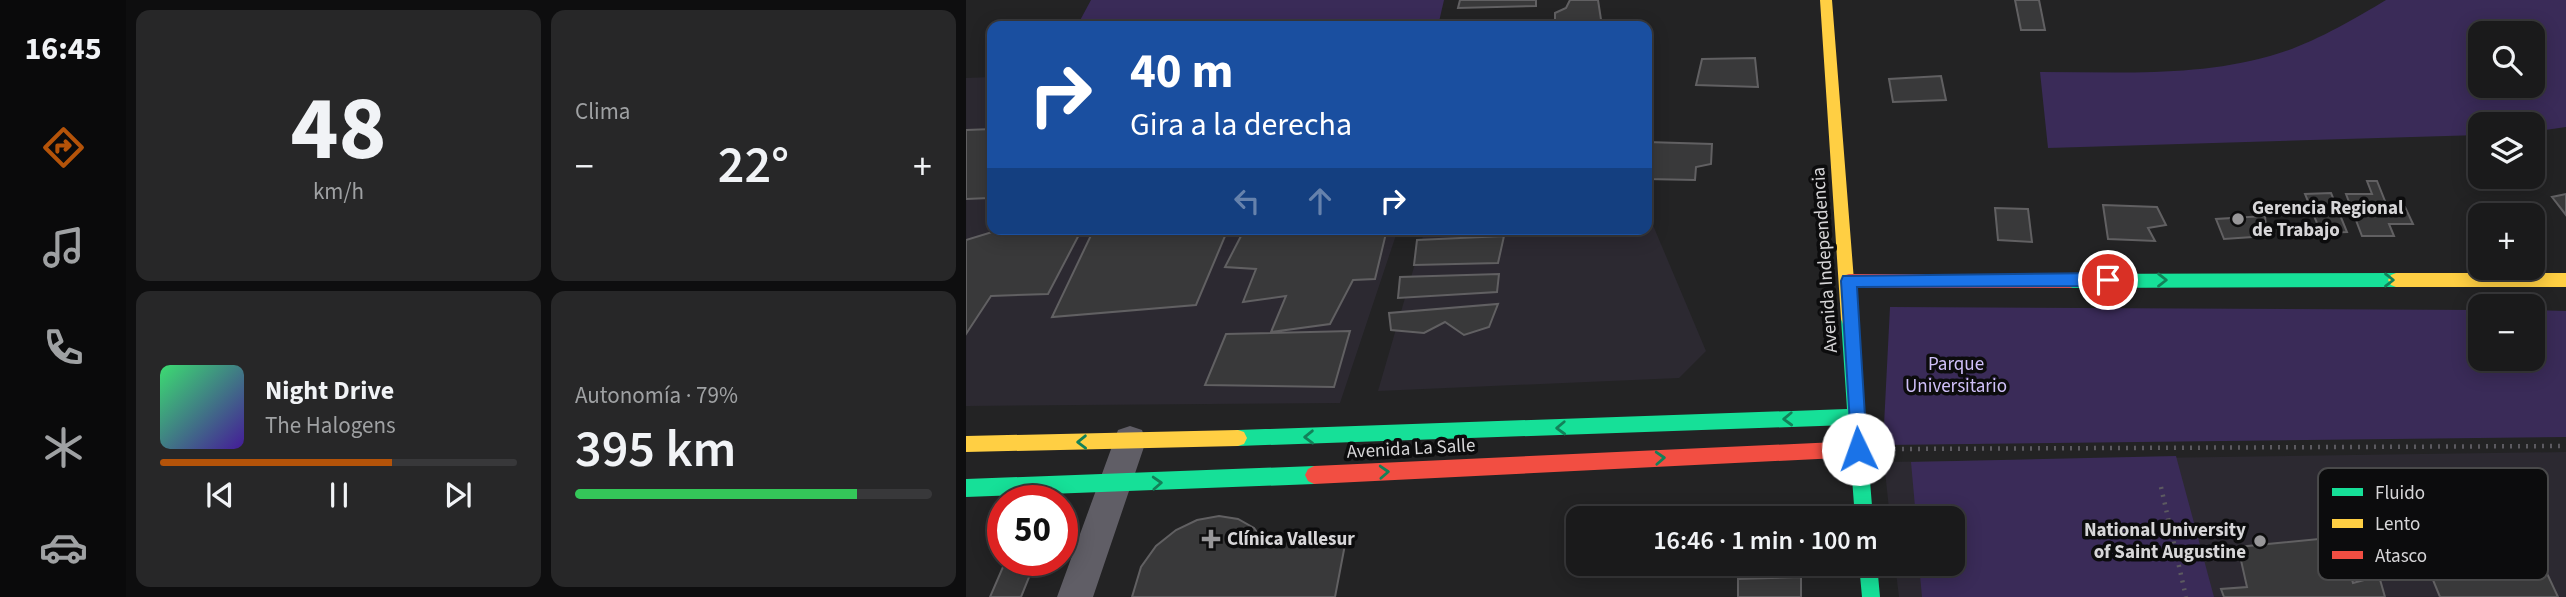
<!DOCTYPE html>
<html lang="es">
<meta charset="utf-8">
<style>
body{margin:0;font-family:"Source Sans 3",sans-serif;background:#272728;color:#f1f3f6;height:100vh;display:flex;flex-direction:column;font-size:26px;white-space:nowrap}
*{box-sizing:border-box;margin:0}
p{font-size:23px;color:#9fa1a3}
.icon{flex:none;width:38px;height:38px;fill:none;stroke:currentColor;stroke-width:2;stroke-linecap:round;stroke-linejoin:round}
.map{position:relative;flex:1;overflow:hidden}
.panel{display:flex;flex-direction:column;gap:10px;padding:10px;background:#0e0e0f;width:840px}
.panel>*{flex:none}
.top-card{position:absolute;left:21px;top:21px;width:665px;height:214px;border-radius:14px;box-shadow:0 4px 18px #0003,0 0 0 2px #38383a;background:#1a4fa0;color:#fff;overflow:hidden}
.tools{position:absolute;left:1502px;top:21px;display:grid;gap:14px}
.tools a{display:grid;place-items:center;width:77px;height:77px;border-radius:14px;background:#1a1a1b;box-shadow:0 4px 18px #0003,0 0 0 2px #38383a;font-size:35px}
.speed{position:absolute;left:21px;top:485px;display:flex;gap:14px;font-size:35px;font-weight:700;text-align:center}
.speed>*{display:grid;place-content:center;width:91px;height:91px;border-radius:50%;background:#1a1a1b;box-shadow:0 4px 18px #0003,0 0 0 2px #38383a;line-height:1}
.speed .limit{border:10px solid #d22;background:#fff;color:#111}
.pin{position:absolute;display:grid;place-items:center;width:60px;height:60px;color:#fff;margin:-30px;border:4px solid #fff;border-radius:50%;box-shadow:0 2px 7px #0007}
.me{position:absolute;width:77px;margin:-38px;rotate:357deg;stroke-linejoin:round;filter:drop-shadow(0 0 5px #0008)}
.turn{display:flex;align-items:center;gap:24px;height:147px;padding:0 28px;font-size:32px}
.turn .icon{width:91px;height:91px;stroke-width:2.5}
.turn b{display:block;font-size:49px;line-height:60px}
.lanes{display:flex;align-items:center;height:66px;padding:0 28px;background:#0003;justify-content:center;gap:35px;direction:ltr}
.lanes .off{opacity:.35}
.big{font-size:52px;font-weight:600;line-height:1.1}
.panel .tile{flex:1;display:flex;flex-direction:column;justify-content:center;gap:10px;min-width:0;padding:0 24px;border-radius:14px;background:#272728}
.panel .dial{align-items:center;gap:0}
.dial b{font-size:91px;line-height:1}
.song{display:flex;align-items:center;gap:21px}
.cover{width:84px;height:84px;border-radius:10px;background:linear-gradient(135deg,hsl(140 70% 55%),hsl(260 70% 35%))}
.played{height:7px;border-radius:4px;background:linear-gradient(90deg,#b45309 65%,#38383a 65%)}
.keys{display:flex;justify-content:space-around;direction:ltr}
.heat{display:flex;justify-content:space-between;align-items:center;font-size:38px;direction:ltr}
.charge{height:10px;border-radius:5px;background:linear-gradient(90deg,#34c759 79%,#38383a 0)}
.panel .tiles{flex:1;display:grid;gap:10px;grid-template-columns:repeat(2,1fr)}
.trip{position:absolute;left:600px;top:506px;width:399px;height:70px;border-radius:14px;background:#1a1a1b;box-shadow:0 4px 18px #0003,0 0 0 2px #38383a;font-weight:600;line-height:70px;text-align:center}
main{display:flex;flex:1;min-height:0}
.dock{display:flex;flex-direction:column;width:126px;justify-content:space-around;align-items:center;background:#0a0a0b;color:#9fa1a3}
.dock .icon{width:49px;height:49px}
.dock .current{color:#b45309}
.dock b{font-size:32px;color:#f1f3f6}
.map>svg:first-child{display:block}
.built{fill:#2c2931}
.green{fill:#3a2b58;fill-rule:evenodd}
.building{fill:#39393a;stroke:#616062;stroke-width:2}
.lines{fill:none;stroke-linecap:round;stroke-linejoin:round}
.path{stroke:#5c5a60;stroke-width:4.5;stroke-dasharray:2 6;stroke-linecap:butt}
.street{fill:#605e66;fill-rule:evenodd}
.fast{fill:#16e098;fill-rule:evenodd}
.slow{fill:#ffcf43;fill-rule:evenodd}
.jam{fill:#f24e42;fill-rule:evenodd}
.oneway{stroke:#128159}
.route{fill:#1a73e8;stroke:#114b97;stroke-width:2}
.poi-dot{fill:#989799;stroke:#0c0c0d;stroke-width:2.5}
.labels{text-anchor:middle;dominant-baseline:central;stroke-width:7;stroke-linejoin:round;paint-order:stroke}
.poi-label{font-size:19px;font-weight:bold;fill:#d7d6d8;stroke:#0c0c0d;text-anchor:start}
.street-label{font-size:19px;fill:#d7d6d8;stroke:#0c0c0d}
.park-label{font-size:19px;fill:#d0c0f9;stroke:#0c0c0d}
.key{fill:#0c0c0d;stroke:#49494a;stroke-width:2}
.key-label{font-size:19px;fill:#d7d6d8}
</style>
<main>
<nav class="dock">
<b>16:45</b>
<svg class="icon current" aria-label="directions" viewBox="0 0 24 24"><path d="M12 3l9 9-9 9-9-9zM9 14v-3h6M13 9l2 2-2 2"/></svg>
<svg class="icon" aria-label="music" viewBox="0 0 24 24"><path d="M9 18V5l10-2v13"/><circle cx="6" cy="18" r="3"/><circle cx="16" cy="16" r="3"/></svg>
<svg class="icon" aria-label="phone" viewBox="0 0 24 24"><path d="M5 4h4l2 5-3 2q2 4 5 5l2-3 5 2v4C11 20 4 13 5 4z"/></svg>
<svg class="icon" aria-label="climate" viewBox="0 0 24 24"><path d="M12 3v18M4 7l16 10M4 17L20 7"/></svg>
<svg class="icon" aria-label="car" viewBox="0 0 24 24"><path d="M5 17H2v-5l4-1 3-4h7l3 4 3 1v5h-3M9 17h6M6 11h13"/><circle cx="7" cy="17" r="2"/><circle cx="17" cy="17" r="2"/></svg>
</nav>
<section class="panel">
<div class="tiles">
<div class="tile dial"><b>48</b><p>km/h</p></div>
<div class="tile"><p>Clima</p>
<div class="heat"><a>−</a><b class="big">22°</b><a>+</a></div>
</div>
<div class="tile">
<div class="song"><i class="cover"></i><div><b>Night Drive</b><p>The Halogens</p></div></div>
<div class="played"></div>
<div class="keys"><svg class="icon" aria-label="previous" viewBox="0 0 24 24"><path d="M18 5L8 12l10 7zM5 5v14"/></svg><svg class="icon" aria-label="pause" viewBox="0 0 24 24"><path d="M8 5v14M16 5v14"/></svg><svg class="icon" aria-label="next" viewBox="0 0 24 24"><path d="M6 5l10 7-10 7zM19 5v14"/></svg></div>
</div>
<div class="tile"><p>Autonomía · 79%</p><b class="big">395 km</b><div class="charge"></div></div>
</div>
</section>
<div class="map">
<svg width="1600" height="597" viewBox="0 0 1600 597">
<rect width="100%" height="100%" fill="#232324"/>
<!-- built -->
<path class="built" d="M26,77V229H432L374,403L0,406V78Z
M681,211L740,351L713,378L412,391L459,229H681Z
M1600,452V597H933L929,564H987V518H924L918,462Z"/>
<!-- green -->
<path class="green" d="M125,0H478L472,26H111Z
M1420,0H1600V127L1566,132V124H1514V135L1082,148L1074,72C1151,72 1230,77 1304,56C1342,46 1387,20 1420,0ZM1514,33H1566V86H1514Z
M924,307L1514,310V359H1566V310L1600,311V437L917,445Z
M1210,456L1248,597H956L953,564H987V518H950L945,462Z"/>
<!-- building -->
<path class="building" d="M494,0H570V6L492,8Z
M604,0H632L636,26H589V13L600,8Z
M1049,0H1073L1079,30H1055Z
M789,58L792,87L730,85L736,59Z
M975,76L980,100L927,102L923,79Z
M26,129V192L23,198L0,199V130Z
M681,142L746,144L745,164L730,167L729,180L681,179Z
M1401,181H1411L1421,206L1439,207L1447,224H1423L1428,236H1396L1380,194H1406Z
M1365,193L1381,232L1355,233L1339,194Z
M1600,194V215L1586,197Z
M1137,205L1191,207L1200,225L1182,228L1189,241L1142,239Z
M1029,208L1062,209L1066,242L1032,240Z
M1299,216L1301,236L1258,239L1250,219Z
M36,229H116L82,294L25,296L0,334V240Z
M128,229H262L230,305L86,317Z
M297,229H421L409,279L387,280L364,324L305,332L320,296L277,302L290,269L259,267L275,236L296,234Z
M538,236L532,263L448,265L451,240Z
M533,274L531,292L432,298L434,277Z
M532,304L523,327L498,335L479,322L458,333L425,330L423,313Z
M384,331L368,387L239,385L260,334Z
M1497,511H1552L1592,597H1474L1439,512Z
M253,516L272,519L288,528L298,542L381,534L369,597H166L175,567L190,546L210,530L231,520Z
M1373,537L1387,583L1413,576L1419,597H1258L1255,589L1281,587L1272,547Z
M40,560H70L55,597H24Z
M835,577V597H772V579Z"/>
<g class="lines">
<!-- path -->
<path class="path" d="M928,449L1600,446
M1195,487L1220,597"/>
<!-- street -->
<path class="street" d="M164,426L176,430L180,441L127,597H91L148,441L152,430Z"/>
<!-- fast -->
<path class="fast" d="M1430,273L1435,275L1438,280L1435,285L1430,287L1104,288L1098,286L1096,281L1098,276L1104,274Z
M883,312L889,314L891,319L907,518H889L882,425L272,446L266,444L263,438L266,432L272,430L881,409L875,319L877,314Z
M348,466L354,469L357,475L354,481L348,484L0,497V479Z
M893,564H911L914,597H896Z"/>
<!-- slow -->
<path class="slow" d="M854,0H866L891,319L889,324L883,326L877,324L875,319Z
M1430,273H1600V287H1430L1425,285L1422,280L1425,275Z
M272,430L278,432L281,438L278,444L272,446L0,452V436Z"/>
<!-- jam -->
<path class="jam" d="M883,274H1104L1110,276L1112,281L1110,286L1104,288H883L877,286L875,281L877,276Z
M892,441L898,443L901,449L898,455L892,457L348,484L342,481L339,475L342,469L348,466Z"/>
</g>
<!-- one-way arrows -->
<defs><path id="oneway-chevron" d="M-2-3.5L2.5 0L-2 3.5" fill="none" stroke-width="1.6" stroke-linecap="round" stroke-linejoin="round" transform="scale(1.75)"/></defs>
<g class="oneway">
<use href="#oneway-chevron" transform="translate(1196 280)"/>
<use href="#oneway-chevron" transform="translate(1423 280)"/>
<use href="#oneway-chevron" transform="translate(822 419) rotate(178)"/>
<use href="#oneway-chevron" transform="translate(595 428) rotate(178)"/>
<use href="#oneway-chevron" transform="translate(343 437) rotate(179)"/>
<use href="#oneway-chevron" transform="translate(116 442) rotate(179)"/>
<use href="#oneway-chevron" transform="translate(694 458) rotate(-3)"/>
<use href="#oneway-chevron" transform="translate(418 472) rotate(-3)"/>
<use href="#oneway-chevron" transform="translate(191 483) rotate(-3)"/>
</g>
<!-- route -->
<path class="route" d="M1142,273L1150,280L1142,286L891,287L901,449L898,455H886L875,281L877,276Z"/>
<!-- markers -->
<g class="poi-dot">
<circle cx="1272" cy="219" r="7"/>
<path d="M241.5 528.5h7v7h7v7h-7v7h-7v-7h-7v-7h7z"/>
<circle cx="1294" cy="541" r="7"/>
</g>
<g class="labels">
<!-- poi labels -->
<g class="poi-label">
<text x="1286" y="208">Gerencia Regional<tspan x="1286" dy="22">de Trabajo</tspan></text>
<text x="1280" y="530" text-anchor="end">National University<tspan x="1280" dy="22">of Saint Augustine</tspan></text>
<text x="261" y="539">Clínica Vallesur</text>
</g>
<!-- street labels -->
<g class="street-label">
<text transform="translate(859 260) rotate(-94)">Avenida Independencia</text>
<text transform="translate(445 449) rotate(-3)">Avenida La Salle</text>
</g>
<!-- park labels -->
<g class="park-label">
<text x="990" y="364">Parque<tspan x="990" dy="22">Universitario</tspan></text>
</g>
</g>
<!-- legend -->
<rect x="1352" y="468" width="230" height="112" rx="10" class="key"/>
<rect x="1366" y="488" width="31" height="8" fill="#16e098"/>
<rect x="1366" y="519" width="31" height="9" fill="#ffcf43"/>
<rect x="1366" y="551" width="31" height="8" fill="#f24e42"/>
<g class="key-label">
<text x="1409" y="499">Fluido</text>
<text x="1409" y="530">Lento</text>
<text x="1409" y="562">Atasco</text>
</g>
</svg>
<div class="tools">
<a><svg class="icon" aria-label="search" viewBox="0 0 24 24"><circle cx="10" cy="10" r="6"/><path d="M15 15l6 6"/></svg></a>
<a><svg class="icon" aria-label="layers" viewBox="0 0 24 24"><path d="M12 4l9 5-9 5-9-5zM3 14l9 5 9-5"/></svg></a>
<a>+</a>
<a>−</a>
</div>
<div class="speed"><div class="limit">50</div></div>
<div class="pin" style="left:1142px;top:280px;background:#d93025"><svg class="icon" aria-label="arrive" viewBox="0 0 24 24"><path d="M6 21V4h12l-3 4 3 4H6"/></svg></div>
<svg class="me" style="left:892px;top:449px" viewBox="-20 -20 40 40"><circle r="19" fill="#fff"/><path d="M0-13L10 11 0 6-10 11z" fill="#1a73e8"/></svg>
<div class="trip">16:46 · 1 min · 100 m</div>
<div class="top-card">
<div class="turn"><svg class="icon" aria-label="right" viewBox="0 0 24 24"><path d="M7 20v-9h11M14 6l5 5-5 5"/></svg><div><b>40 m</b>Gira a la derecha</div></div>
<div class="lanes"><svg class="icon off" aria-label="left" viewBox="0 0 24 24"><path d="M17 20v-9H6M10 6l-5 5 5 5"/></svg><svg class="icon off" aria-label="ahead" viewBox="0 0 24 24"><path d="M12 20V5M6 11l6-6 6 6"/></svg><svg class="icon" aria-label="right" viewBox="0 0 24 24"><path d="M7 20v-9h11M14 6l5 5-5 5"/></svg></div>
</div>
</div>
</main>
